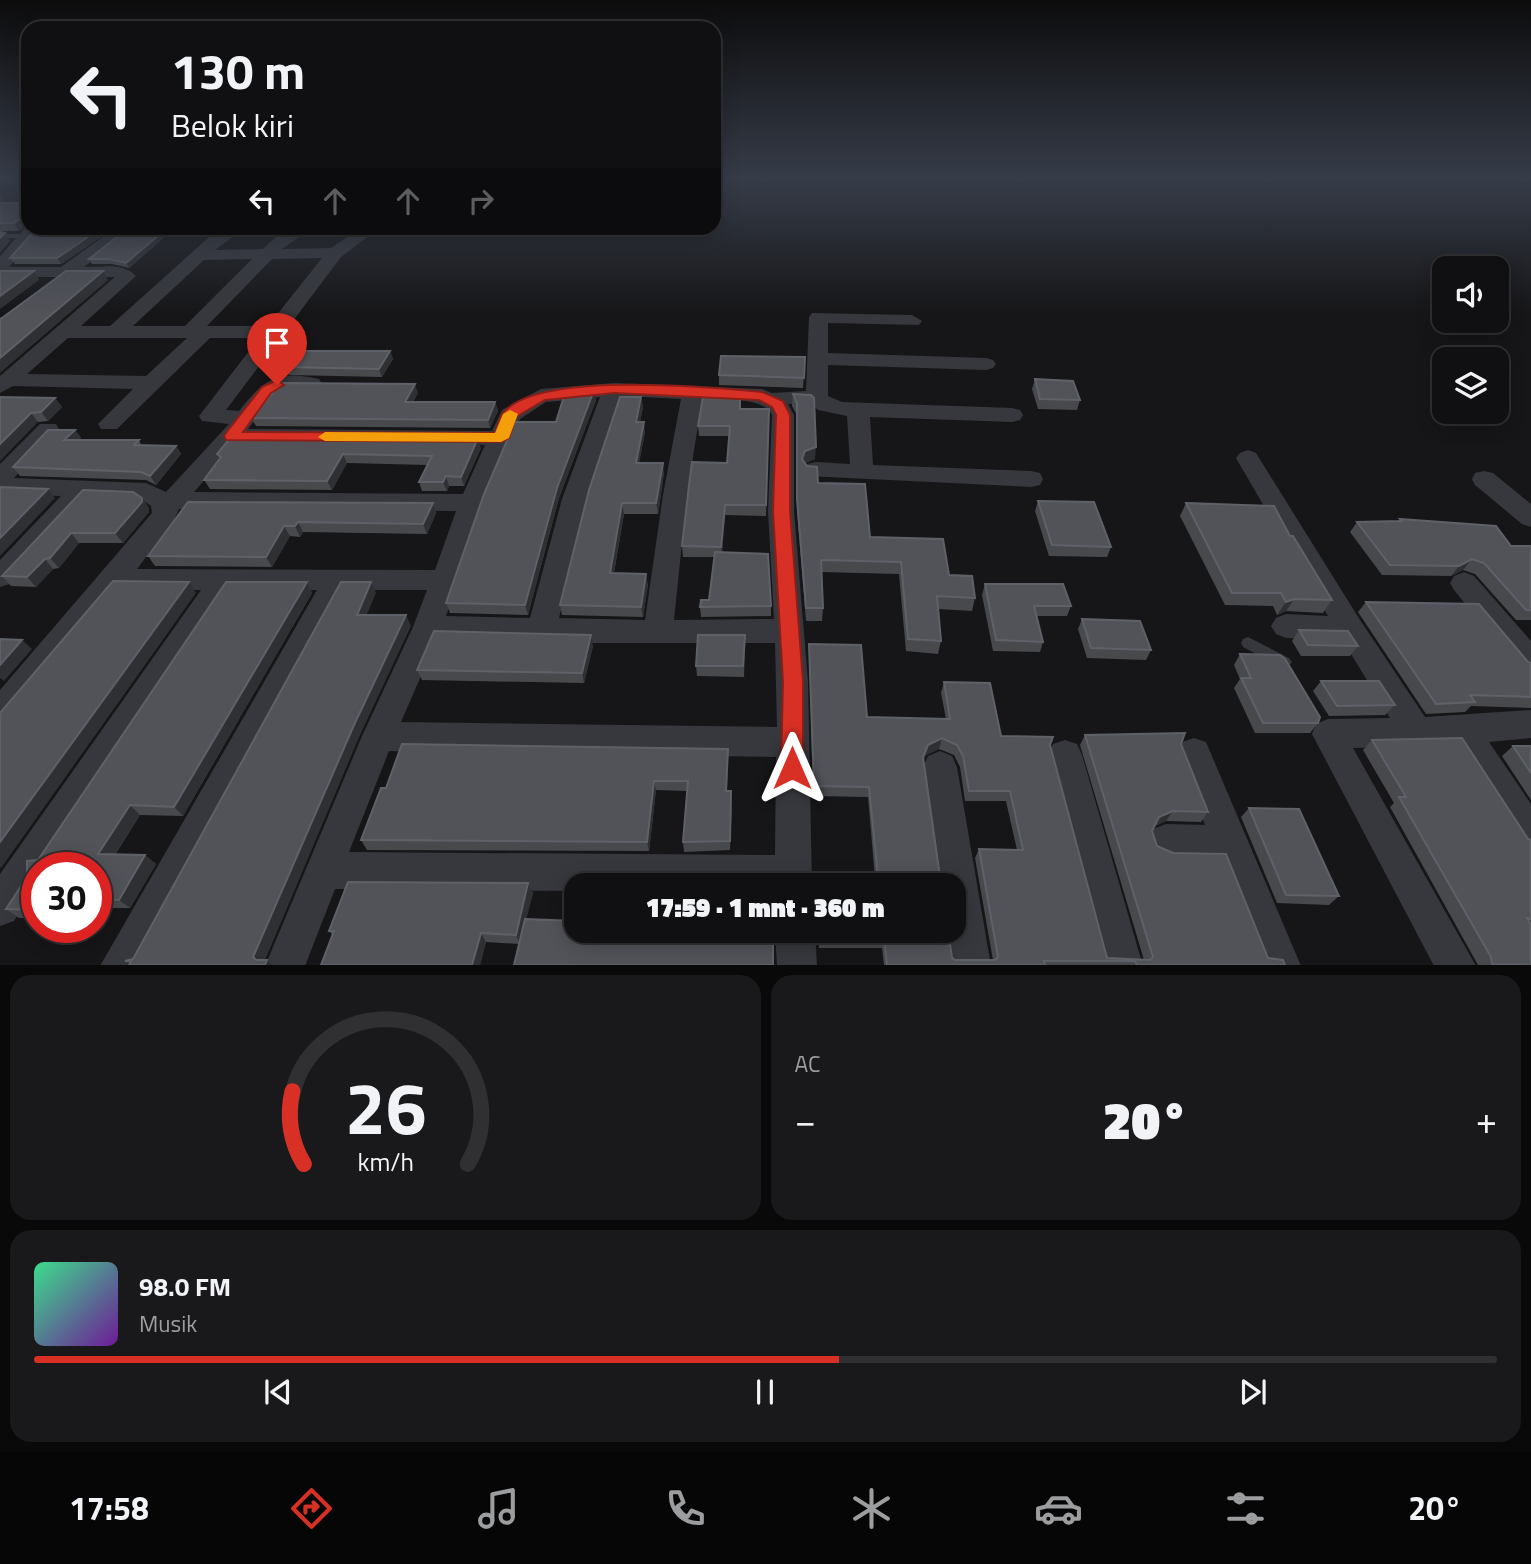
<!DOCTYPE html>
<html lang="id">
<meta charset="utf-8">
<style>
body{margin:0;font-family:"Titillium Web",sans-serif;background:#19191b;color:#f1f3f6;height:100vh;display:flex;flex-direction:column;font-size:26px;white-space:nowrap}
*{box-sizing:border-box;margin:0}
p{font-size:23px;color:#9c9d9f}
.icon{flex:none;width:38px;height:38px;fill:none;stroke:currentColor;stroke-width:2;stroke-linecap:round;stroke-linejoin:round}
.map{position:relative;height:965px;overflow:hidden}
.details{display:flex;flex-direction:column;gap:10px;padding:10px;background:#09090a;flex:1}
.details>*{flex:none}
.hud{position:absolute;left:21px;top:21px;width:700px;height:214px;border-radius:21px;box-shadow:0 4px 18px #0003,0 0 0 2px #303032;background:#101012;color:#f1f3f6;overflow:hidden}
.tools{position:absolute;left:1432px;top:256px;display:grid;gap:14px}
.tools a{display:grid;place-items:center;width:77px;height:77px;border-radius:14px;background:#101012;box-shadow:0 4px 18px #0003,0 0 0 2px #303032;font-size:35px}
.speed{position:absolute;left:21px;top:852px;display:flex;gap:14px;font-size:35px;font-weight:700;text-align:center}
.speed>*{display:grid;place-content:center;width:91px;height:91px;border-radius:50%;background:#101012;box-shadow:0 4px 18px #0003,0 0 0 2px #303032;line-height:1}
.speed .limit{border:10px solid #d22;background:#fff;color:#111}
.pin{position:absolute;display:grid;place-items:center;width:60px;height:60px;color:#fff;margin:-72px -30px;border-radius:50% 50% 50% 0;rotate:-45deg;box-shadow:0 0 7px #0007}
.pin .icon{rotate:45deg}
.me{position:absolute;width:77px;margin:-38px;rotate:0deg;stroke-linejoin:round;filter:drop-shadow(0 0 5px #0008)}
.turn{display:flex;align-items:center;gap:24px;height:147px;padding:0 35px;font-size:32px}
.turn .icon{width:91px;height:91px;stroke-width:2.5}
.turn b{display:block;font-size:49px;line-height:60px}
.lanes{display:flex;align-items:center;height:66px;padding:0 35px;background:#0003;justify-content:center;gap:35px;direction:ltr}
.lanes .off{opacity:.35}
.big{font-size:52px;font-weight:800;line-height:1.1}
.details .card{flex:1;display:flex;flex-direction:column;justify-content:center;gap:10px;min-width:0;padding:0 24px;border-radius:21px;background:#19191b}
.details .dial{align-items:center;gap:0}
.dial svg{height:182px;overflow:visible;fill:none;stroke:#303032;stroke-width:7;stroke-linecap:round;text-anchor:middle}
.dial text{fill:#f1f3f6;stroke:none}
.song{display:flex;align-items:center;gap:21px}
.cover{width:84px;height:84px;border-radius:10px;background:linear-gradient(135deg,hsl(150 70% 55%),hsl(280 70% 35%))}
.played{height:7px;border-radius:4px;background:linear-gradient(90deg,#d93025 55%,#303032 55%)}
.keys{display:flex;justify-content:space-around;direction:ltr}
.heat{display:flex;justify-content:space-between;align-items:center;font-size:38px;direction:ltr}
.details .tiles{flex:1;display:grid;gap:10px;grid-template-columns:1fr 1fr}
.card:last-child{grid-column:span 2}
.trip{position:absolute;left:564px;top:873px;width:402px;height:70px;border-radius:21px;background:#101012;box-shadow:0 4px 18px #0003,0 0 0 2px #303032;font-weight:800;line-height:70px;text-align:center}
.tabs{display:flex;height:112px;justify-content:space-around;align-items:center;background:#060607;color:#9c9d9f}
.tabs .icon{width:49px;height:49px}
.tabs .selected{color:#d93025}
.tabs b{font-size:32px;color:#f1f3f6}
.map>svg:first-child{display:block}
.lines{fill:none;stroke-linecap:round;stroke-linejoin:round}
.service{fill:#37383d;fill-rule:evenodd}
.minor{fill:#37383d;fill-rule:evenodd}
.wall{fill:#47494d}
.shaded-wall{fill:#2f3033}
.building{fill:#525359;stroke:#5f6168;stroke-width:2}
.route{fill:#d93025;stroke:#8d1f18;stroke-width:2}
.slow{fill:#f59e0b}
</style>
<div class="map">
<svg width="1531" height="966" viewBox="0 0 1531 966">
<rect width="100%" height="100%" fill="#161618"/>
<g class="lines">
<!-- service -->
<path class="service" d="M0,234H25L29,236L25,238H0Z
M1248,637L1289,658L1292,662L1289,666L1284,668L1279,666L1243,647L1241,643L1243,639Z"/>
<!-- minor -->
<path class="minor" d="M28,225V228H42L9,267H61L114,229L122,228L128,232L84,267C101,267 124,262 136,276L81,326H110L208,238L226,228H245L215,250L263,249C277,234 291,226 311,228L282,249L331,248L361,228H379L341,257L226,410L239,411C263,380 277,369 319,379L322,384L319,389C309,391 299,389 289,390C271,390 259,415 248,429L492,431L502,410L541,389L614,383L762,389L772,393L806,391L809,317L812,313L912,315L922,321L919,325L828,323V353L986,358L993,360L996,364L993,368L986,370L828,365V396L842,402L1012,408L1020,410L1023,415L1020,420L1012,422L870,417L873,465L1031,471L1040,473L1043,479L1040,485L1031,487L807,476L804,470L807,464L816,462L850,464L847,416L818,410L812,404H788L794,415V511L808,682L812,886H576V891L335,889L305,966H265L362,736L413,627L427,590H345L142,966H100L317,590H231L48,868H37V885L14,921L0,926V874L201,590L120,589L11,723L0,727V690L152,513L151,506L141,499L89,497L10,584L0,587V560L61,496L0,494V464L40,424H56L59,429L14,478L146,483L166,492L229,424L202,421L199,416L259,338H210L117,429H101L98,424L133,389L13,386L0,393V376L115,277H0V256ZM322,258L268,326H207L272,259ZM252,259L185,326H133L204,260ZM68,338H187L146,376L27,374ZM622,396L681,399L663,495L645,620L559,618L588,499ZM600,397L562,499L530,618L446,616L485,503L520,419L546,402ZM702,400C723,401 761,395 772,415L768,511L774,619L674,620L687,495ZM237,443L485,445L463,494L194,492ZM179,509L456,511L435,570L137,569L174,520ZM437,639L541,643H775L777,727L401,722ZM389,751L776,757L775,855L349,852Z
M1248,450L1256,453L1360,620L1425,717L1531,710V738L1489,742L1531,804V853L1518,847L1453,745L1353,748L1476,966H1434L1312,734L1316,724L1328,719L1390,718L1342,639L1286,638L1276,634L1271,626L1276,618L1286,614L1328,616L1236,458L1240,453Z
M1484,471L1493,473L1531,504V527L1522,524L1475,485L1472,479L1475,473Z
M1464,572L1474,576L1531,641V675L1520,671L1454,590L1450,583L1454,576Z
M1194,738L1206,742L1301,966H1261L1220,861L1166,860L1153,855L1148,842L1153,829L1166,824L1205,825L1177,753L1182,742Z
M1065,740L1077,744L1082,755L1143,966H1103L1048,755L1053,744Z
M940,751L952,756L957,767L991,966H951L946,931H954V886H940L923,767L928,756Z
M775,931H815L817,966H777Z"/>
</g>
<!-- wall -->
<path class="wall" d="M0,195L19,231H0Z
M37,228H114L61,264H15L10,258Z
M166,229L168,234L129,268L112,264H92L89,259Z
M390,351L393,359L382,377L289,375L285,367Z
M805,357L803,388L719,385V375Z
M1035,379L1080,400L1077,410L1038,409L1032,389Z
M594,390L596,400L559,498L528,615L450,613L446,603L556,422Z
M418,393L413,402H495L498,411L490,428L256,426L251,418Z
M793,394L811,395L815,459L805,463L818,483L870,537L949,575L975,598L972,611L938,609L941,641L938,654L906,651L899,574L821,572L823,608L822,621H806L797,511V415L792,406Z
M0,397L55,398L62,407L48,421L38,422Z
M641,397L643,407L640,422L645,432L639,463L664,473L658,514H624L614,573L648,584L643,617L562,615L560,605Z
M740,409H769L766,516L725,515L722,553L771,606V616L701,617L700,607L709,600L715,557H683L682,546L727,463L729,436H699L698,426Z
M75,430L81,438L78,440H139L142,446H176L181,454L156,485L146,480L20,476L13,467Z
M481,448L464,486H449L447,491H422L419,482L427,465L347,463L332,490L210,489L204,480L220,458L217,454Z
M83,490L142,498L149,508V512L123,543H79L59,568L53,569L36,587L11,586L2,576Z
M1038,501L1111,547L1107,557L1049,556L1035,511Z
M188,502L433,503L436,513L427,534L303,532L300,537L290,536L272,567L155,566L148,556Z
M1186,503L1290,536L1332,600L1323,613L1286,611L1277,615L1273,606L1225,605L1180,516Z
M1400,519L1511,546H1531V620H1516L1475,574L1463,570L1451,576L1382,575L1350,532L1357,522L1398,521Z
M307,582L312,593L183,816L140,815L115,855H145L156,864L130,908H96V868H37V918H19L6,909L38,860Z
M985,584L1071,606L1067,616H1037L1043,642L1040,652L993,651L982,595Z
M1366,602L1531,663V708L1471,706L1465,712L1426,714L1358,612Z
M1082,619L1151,650L1146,660L1087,658L1078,629Z
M1299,630L1358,646L1350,656H1301L1292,641Z
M809,644L861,645L867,717L946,719L941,693L944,682L990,683L1001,736L1053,737L1050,745L1107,958L1144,960L1080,745L1085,735L1185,733L1181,744L1208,812L1201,822L1166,821L1155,826L1152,831L1157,846L1173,853L1226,854L1268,958L1283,960L1285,965H884L882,948H819L818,931H948L952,958L955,960H993L975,858L979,849L1017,850L1006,801H965L960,767L954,755L939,749L926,755L923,760L940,877L955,879V919L954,922V886H809L810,879L815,877L875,878L868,797L813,796Z
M593,646L584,683L422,680L417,670Z
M745,646L744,677L697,676L696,666Z
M1240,654L1318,723L1310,733H1255L1234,688L1240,679L1234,665Z
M1321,681L1395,705L1385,715L1329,716L1313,691Z
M1372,740L1531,840V965H1478L1390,807L1394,803L1363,750Z
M1513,746H1531V800L1502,756Z
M728,749L727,791L732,801L730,850L684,852L683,842L687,791L656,790L649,851L367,850L361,840L386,788Z
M1249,808L1339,896L1329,905L1277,903L1241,817Z
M528,883L533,893L519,944L486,942L480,965H321L333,936L329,931Z"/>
<!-- shaded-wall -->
<path class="shaded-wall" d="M1,195L6,203L0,207V196Z
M28,213V224L19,231L14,223Z
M101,228H114L61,264L57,258Z
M166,229L168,234L129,268L126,263Z
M5,233L10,241L0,253V238Z
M34,271L39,280L0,309V296Z
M103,271L108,280L0,373V358Z
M390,351L393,359L382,377L379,369Z
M415,384L418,393L408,410L405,402Z
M594,390L596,400L559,498L528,615L525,605L557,488Z
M641,397L643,407L638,431L636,422Z
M55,398L62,407L48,421L41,412Z
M495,402L498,411L490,428L488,420Z
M31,413L38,422L0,461V444Z
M644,422L645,432L637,473L636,463Z
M75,430L81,438L70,449L64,440Z
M478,438L481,448L464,486L461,477Z
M176,446L181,454L156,485L150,476Z
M816,447L815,459L805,463L802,459L805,451Z
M343,454L347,463L332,490L327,481Z
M663,463L664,473L658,514L656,503Z
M446,476L449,486L447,491L443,482Z
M48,489L55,498L0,556V538Z
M142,498L149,508V512L123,543L115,533Z
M433,503L436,513L427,534L423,524Z
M622,503L624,514L612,583L610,573Z
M725,505V515L722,557L721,547Z
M298,522L303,532L300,537L295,526Z
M284,526L290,536L272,567L266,557Z
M71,533L79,543L59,568L50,558Z
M45,559L53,569L36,587L27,577Z
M1472,559L1463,570L1451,576L1459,566Z
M646,574L648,584L643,617L641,607Z
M189,582L196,593L1,868L0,867V842Z
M307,582L312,593L183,816L174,807Z
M371,582L376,593L362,626L357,615Z
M1294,599L1286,611L1277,615L1286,602Z
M406,615L411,626L360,735L263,965L256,960L253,957L354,725Z
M591,635L593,646L584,683L582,673Z
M22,640L32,649L4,681L0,678V665Z
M942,738L939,749L926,755L920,767L923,757L928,745Z
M654,781L656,790L649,851L647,842Z
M731,791L732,801L730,850V841Z
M130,805L140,815L109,864L98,854Z
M1173,811L1166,821L1152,827L1159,817Z
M145,855L156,864L130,908L119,900Z
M528,883L533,893L520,944L516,935Z
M481,933L486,942L480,965H472Z
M267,960L273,965H265Z"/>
<!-- building -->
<path class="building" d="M0,203H28V213L14,223H0Z
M37,228H101L57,258H10Z
M127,229H166L126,263L109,259H89Z
M0,232L5,233L0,238Z
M0,271H34L0,296Z
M66,271H103L0,358V319L2,318Z
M298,351H390L379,369L285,367Z
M721,356L805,357L804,378L719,375Z
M1035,379L1073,381L1080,400L1040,399Z
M281,383L415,384L405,402H495L488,420L251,418Z
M594,390L557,488L525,605L446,603L484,494L515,422H556L565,393Z
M717,393H740V409H769L766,505H725L721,547L682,546L689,485L692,462L727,463L730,426H698L703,397H716Z
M793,394L811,395L814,398L816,447L805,451L802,459L807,466L817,467L818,483L865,484L870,537L943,539L949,575L972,576L975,598L937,596L941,641L908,639L901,562L821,560L823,608H806L797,499V403Z
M0,397L55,398L41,412L31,413L0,444Z
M620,397H641L636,422H644L636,463H663L656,503H622L610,573L646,574L641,607L560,605L589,490Z
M48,430H75L64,440H139L134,445L176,446L150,476L141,472L13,467Z
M232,436L478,438L461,477L446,476L443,482H419L432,456L343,454L327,481L204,480L221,457L217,454Z
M0,487L48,489L0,538Z
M83,490L133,492L142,498V502L115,533H71L50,558L45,559L27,577L2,576Z
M1038,501L1094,502L1111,547L1052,545Z
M188,502L433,503L423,524L298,522L295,526H284L266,557L148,556Z
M1186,503L1274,506L1290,536H1293L1332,600L1294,599L1286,602L1281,593H1232Z
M1400,519L1496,526L1511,546H1531V610H1526L1484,563L1472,559L1459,566L1390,565L1357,522L1402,521Z
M715,552L768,554L771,606L700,607L701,600H709Z
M113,581L189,582L0,842V713Z
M226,582H307L174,807L130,805L98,854L145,855L119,900L96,899V868H37V910L6,909L27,877V861L38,860Z
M341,582H371L357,615H406L354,725L253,957L256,960H267L265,965H129L131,961H125L133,959Z
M985,584H1063L1071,606H1034L1043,642L996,640Z
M1366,602L1479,604L1528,662L1531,663V697L1470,695L1475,702L1436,704Z
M1082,619L1140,621L1151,650L1091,648Z
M1299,630L1348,631L1358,646L1308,645Z
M434,631L591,635L582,673L417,670Z
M698,635H745L743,666H696Z
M0,639L22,640L0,665Z
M809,644L861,645L867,717L950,719L944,682L990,683L1001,736L1053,737L1050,745L1107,958L1150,960L1153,957L1085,735L1185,733L1181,744L1208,812L1173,811L1159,817L1152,831L1157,846L1173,853L1226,854L1268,958L1283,960L1285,965H1137L1135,961H1044L1045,965H887L884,940L820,939L819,931H948L952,958L955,960H995L998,957L979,849L1023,850L1010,791H969L963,756L957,745L942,738L928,745L923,757L940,877L955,879V919L954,920V886H810V879L815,877L878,878L869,787L814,786Z
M1240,654L1280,655L1285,659L1320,717L1318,723H1263L1241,678H1251Z
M1321,681H1379L1395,705L1337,706Z
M1462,738L1528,839L1531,840V919L1527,918L1531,925V965L1492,964L1491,957L1399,797H1406L1372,740Z
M402,744L728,749L726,791H731L730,841L683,842L688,781H654L647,842L361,840L381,788H386Z
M1513,746H1531V773Z
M1249,808L1299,809L1339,896L1286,895Z
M586,879H722L721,886H585Z
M348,882L528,883L516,935L481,933L472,965H321L334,931H329Z
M525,919L576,921V931H773V965H514Z"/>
<!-- sky -->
<linearGradient id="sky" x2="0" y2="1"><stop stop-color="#0c0c0d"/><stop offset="0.57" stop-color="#363c48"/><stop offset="1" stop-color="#363c48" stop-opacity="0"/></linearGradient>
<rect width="1531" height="314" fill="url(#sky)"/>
<!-- route -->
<path class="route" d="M277,380L284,385L271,393L243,432L495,433C498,427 499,418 503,413C537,371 710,387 762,392L783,401L790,415V511L803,682V768L800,775L792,778L784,775L781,768L783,682L773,511L776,415L772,407L759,400L614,393L545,400L516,417L509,438L501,442L226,440L224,436L226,433L262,387Z"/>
<!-- slow -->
<path class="slow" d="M510,410L518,414L509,438L501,442L325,441L318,437L325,432L495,433L503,414Z"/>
</svg>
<div class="tools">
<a><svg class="icon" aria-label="sound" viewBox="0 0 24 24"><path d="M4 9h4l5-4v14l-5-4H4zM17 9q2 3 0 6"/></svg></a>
<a><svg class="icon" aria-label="layers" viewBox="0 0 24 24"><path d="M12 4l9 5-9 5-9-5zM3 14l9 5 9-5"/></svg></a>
</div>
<div class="speed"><div class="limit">30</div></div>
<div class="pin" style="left:277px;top:385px;background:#d93025"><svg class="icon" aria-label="arrive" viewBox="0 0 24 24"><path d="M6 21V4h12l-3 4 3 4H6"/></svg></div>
<svg class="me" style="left:792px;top:768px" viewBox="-20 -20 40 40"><path d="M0-17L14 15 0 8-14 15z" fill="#d93025" stroke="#fff" stroke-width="4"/></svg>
<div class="trip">17:59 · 1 mnt · 360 m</div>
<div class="hud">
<div class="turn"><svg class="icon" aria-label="left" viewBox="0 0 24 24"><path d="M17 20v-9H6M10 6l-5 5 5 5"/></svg><div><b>130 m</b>Belok kiri</div></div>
<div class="lanes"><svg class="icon" aria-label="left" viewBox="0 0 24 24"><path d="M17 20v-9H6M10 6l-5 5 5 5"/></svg><svg class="icon off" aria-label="ahead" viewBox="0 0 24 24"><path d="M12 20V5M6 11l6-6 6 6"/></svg><svg class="icon off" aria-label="ahead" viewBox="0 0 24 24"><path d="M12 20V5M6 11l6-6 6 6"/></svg><svg class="icon off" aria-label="right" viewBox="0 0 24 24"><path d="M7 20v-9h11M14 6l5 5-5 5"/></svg></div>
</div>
</div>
<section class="details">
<div class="tiles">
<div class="card dial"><svg viewBox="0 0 100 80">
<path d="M14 69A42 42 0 1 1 86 69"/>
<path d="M14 69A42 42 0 0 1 9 37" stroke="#d93025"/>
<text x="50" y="56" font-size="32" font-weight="700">26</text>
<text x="50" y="72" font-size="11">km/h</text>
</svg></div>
<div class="card"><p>AC</p>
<div class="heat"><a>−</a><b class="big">20°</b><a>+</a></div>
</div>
<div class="card">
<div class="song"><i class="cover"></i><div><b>98.0 FM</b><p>Musik</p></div></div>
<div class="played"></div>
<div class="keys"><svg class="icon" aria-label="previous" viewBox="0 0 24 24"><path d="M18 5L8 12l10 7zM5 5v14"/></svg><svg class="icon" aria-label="pause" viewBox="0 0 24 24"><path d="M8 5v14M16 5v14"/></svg><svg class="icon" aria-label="next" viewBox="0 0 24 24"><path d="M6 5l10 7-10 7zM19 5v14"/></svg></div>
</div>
</div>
</section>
<nav class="tabs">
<b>17:58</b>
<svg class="icon selected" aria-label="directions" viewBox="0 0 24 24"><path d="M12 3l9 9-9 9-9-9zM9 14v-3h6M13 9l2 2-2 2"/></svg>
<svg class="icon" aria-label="music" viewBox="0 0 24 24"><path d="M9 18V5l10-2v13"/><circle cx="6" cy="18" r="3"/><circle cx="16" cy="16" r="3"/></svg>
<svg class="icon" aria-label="phone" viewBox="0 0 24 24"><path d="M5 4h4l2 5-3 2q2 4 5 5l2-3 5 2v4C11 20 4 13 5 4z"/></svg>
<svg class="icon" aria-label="climate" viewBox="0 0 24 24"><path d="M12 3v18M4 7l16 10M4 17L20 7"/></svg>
<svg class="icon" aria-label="car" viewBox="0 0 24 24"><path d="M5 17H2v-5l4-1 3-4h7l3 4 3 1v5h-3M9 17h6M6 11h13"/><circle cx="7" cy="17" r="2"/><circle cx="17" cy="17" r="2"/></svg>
<svg class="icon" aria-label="filters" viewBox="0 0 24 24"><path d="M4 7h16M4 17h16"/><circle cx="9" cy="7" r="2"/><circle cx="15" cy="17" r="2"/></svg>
<b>20°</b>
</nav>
